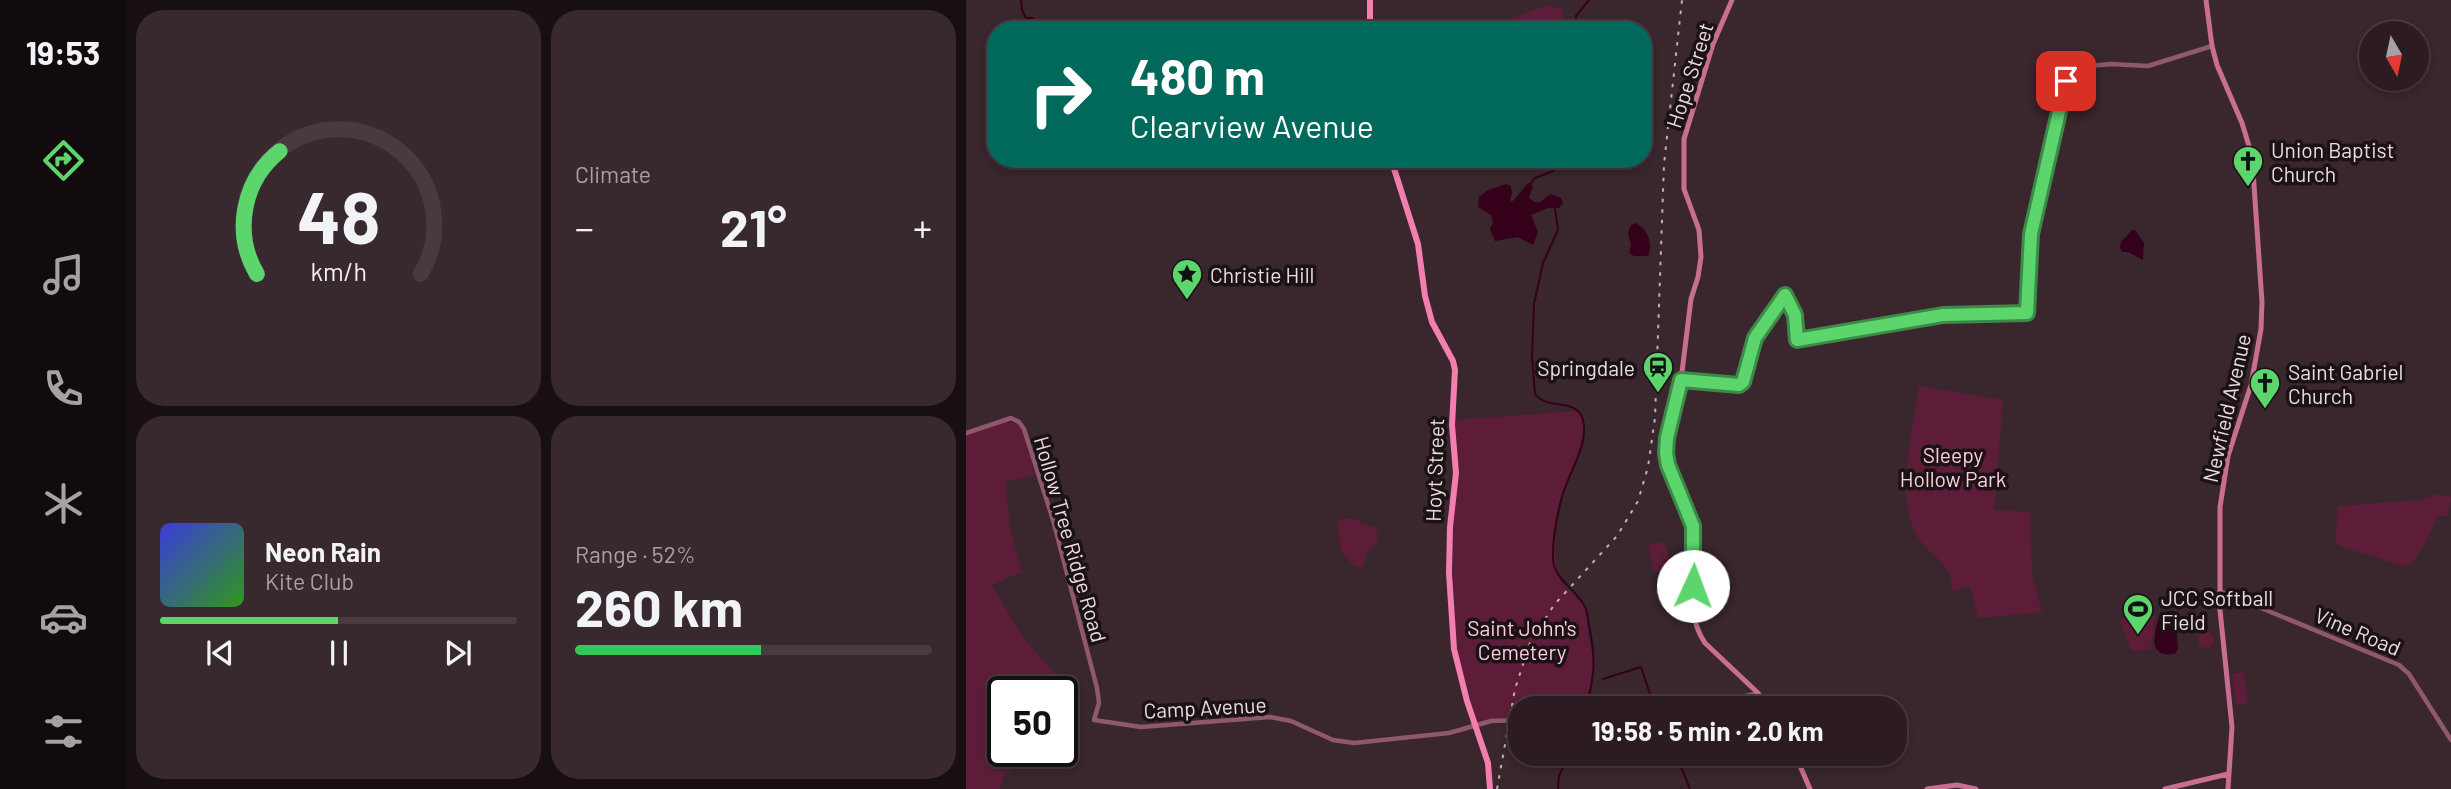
<!DOCTYPE html>
<meta charset="utf-8">
<style>
body{margin:0;font-family:Barlow,sans-serif;background:#38292f;color:#f1f3f6;height:100vh;display:flex;flex-direction:column;font-size:26px;white-space:nowrap}
*{box-sizing:border-box;margin:0}
p{font-size:23px;color:#a6a1a5}
.icon{flex:none;width:38px;height:38px;fill:none;stroke:currentColor;stroke-width:2;stroke-linecap:round;stroke-linejoin:round}
.map{position:relative;flex:1;overflow:hidden}
.details{display:flex;flex-direction:column;gap:10px;padding:10px;background:#180f13;width:840px}
.details>*{flex:none}
.banner{position:absolute;left:21px;top:21px;width:665px;height:147px;border-radius:28px;box-shadow:0 4px 10px #0003,0 0 0 2px #483a40;background:#00695c;color:#fff;overflow:hidden}
.needle{width:46px;rotate:171deg}
.tools{position:absolute;left:1393px;top:21px;display:grid;gap:14px}
.tools a{display:grid;place-items:center;width:70px;height:70px;border-radius:50%;background:#2c1c22;box-shadow:0 4px 10px #0003,0 0 0 2px #483a40;font-size:35px}
.speed{position:absolute;left:21px;top:676px;display:flex;gap:14px;font-size:35px;font-weight:700;text-align:center}
.speed>*{display:grid;place-content:center;width:91px;height:91px;border-radius:50%;background:#2c1c22;box-shadow:0 4px 10px #0003,0 0 0 2px #483a40;line-height:1}
.speed .limit{border:4px solid #111;border-radius:10px;background:#fff;color:#111}
.pin{position:absolute;display:grid;place-items:center;width:60px;height:60px;color:#fff;margin:-30px;border-radius:14px;box-shadow:0 4px 10px #0006}
.me{position:absolute;width:77px;margin:-38px;rotate:2deg;stroke-linejoin:round;filter:drop-shadow(0 0 5px #0008)}
.turn{display:flex;align-items:center;gap:24px;height:147px;padding:0 28px;font-size:32px}
.turn .icon{width:91px;height:91px;stroke-width:2.5}
.turn b{display:block;font-size:49px;line-height:60px}
.big{font-size:52px;font-weight:700;line-height:1.1}
.details .widget{flex:1;display:flex;flex-direction:column;justify-content:center;gap:10px;min-width:0;padding:0 24px;border-radius:28px;background:#38292f}
.details .dial{align-items:center;gap:0}
.dial svg{height:182px;overflow:visible;fill:none;stroke:#483a40;stroke-width:7;stroke-linecap:round;text-anchor:middle}
.dial text{fill:#f1f3f6;stroke:none}
.song{display:flex;align-items:center;gap:21px}
.cover{width:84px;height:84px;border-radius:10px;background:linear-gradient(135deg,hsl(240 70% 55%),hsl(110 70% 35%))}
.played{height:7px;border-radius:4px;background:linear-gradient(90deg,#5dd56d 50%,#483a40 50%)}
.keys{display:flex;justify-content:space-around;direction:ltr}
.heat{display:flex;justify-content:space-between;align-items:center;font-size:38px;direction:ltr}
.charge{height:10px;border-radius:5px;background:linear-gradient(90deg,#34c759 52%,#483a40 0)}
.details .tiles{flex:1;display:grid;gap:10px;grid-template-columns:repeat(2,1fr)}
.trip{position:absolute;left:542px;top:696px;width:399px;height:70px;border-radius:28px;background:#2c1c22;box-shadow:0 4px 10px #0003,0 0 0 2px #483a40;font-weight:700;line-height:70px;text-align:center}
main{display:flex;flex:1;min-height:0}
.menu{display:flex;flex-direction:column;width:126px;justify-content:space-around;align-items:center;background:#120b0e;color:#a6a1a5}
.menu .icon{width:49px;height:49px}
.menu .selected{color:#5dd56d}
.menu b{font-size:32px;color:#f1f3f6}
.map>svg:first-child{display:block}
.green{fill:#5d1d39}
.water{fill:#35001a}
.lines{fill:none;stroke-linecap:round;stroke-linejoin:round}
.stream{stroke:#35001a;stroke-width:2}
.tertiary{stroke:#90586d;stroke-width:4.5}
.secondary{stroke:#c86f91;stroke-width:5}
.primary{stroke:#f27fad;stroke-width:6}
.rail{stroke:#c0b0b6;stroke-width:2;stroke-dasharray:3.5 7;stroke-linecap:butt}
.route-casing{stroke:#3c8a47;stroke-width:18}
.route{stroke:#5dd56d;stroke-width:12}
.labels{text-anchor:middle;dominant-baseline:central;stroke-width:7;stroke-linejoin:round;paint-order:stroke}
.street-label{font-size:21px;fill:#eadce1;stroke:#1b1215}
.poi-label{font-size:21px;fill:#eadce1;stroke:#1b1215;text-anchor:start}
.park-label{font-size:21px;fill:#fdccdd;stroke:#1b1215}
</style>
<main>
<nav class="menu">
<b>19:53</b>
<svg class="icon selected" aria-label="directions" viewBox="0 0 24 24"><path d="M12 3l9 9-9 9-9-9zM9 14v-3h6M13 9l2 2-2 2"/></svg>
<svg class="icon" aria-label="music" viewBox="0 0 24 24"><path d="M9 18V5l10-2v13"/><circle cx="6" cy="18" r="3"/><circle cx="16" cy="16" r="3"/></svg>
<svg class="icon" aria-label="phone" viewBox="0 0 24 24"><path d="M5 4h4l2 5-3 2q2 4 5 5l2-3 5 2v4C11 20 4 13 5 4z"/></svg>
<svg class="icon" aria-label="climate" viewBox="0 0 24 24"><path d="M12 3v18M4 7l16 10M4 17L20 7"/></svg>
<svg class="icon" aria-label="car" viewBox="0 0 24 24"><path d="M5 17H2v-5l4-1 3-4h7l3 4 3 1v5h-3M9 17h6M6 11h13"/><circle cx="7" cy="17" r="2"/><circle cx="17" cy="17" r="2"/></svg>
<svg class="icon" aria-label="filters" viewBox="0 0 24 24"><path d="M4 7h16M4 17h16"/><circle cx="9" cy="7" r="2"/><circle cx="15" cy="17" r="2"/></svg>
</nav>
<section class="details">
<div class="tiles">
<div class="widget dial"><svg viewBox="0 0 100 80">
<path d="M14 69A42 42 0 1 1 86 69"/>
<path d="M14 69A42 42 0 0 1 24 15" stroke="#5dd56d"/>
<text x="50" y="56" font-size="32" font-weight="700">48</text>
<text x="50" y="72" font-size="11">km/h</text>
</svg></div>
<div class="widget"><p>Climate</p>
<div class="heat"><a>−</a><b class="big">21°</b><a>+</a></div>
</div>
<div class="widget">
<div class="song"><i class="cover"></i><div><b>Neon Rain</b><p>Kite Club</p></div></div>
<div class="played"></div>
<div class="keys"><svg class="icon" aria-label="previous" viewBox="0 0 24 24"><path d="M18 5L8 12l10 7zM5 5v14"/></svg><svg class="icon" aria-label="pause" viewBox="0 0 24 24"><path d="M8 5v14M16 5v14"/></svg><svg class="icon" aria-label="next" viewBox="0 0 24 24"><path d="M6 5l10 7-10 7zM19 5v14"/></svg></div>
</div>
<div class="widget"><p>Range · 52%</p><b class="big">260 km</b><div class="charge"></div></div>
</div>
</section>
<div class="map">
<svg width="1485" height="789" viewBox="0 0 1485 789">
<rect width="100%" height="100%" fill="#3a262d"/>
<!-- green -->
<path class="green" d="M582,5L596,9L599,30H512Z
M953,386L1037,400L1028,509L1064,513L1066,573L1076,612L1012,618L1004,586L986,591C988,559 959,556 948,530C931,491 947,428 953,386Z
M611,411C615,415 619,424 618,430C612,466 589,493 589,533C589,553 587,574 601,589C607,596 615,600 619,609C623,617 620,626 622,635C623,644 628,652 628,661C629,677 624,694 619,709H555V719L511,723L490,648L486,532L491,486L487,420Z
M38,421L51,424L57,431L69,475L39,482L44,527L56,572L26,585C38,605 49,627 64,645C75,660 100,681 105,697C107,708 101,719 96,728V691H37V751H80C63,763 37,765 34,789H0V435Z
M1473,494L1485,497L1482,516H1472L1462,538L1446,564L1434,565L1373,546L1369,541L1372,506L1454,500Z
M388,518L396,524L410,527L412,541L401,552L398,567H389L375,552L371,520Z
M699,541L705,567L688,572L682,545Z
M1186,614L1189,616L1185,650L1165,651L1154,620Z
M1232 640a8 8 0 1 1 16 0a8 8 0 1 1-16 0Z
M1278,672L1282,704L1270,705L1266,674Z"/>
<!-- water -->
<path class="water" d="M562,183L567,186L563,198L568,202H574L584,194L595,198L597,203L593,208H582L565,215L572,232L567,245L552,237L529,241L524,229L527,222L525,215L512,207L513,197L522,190L540,184L545,186L546,194L544,200L546,202Z
M670,223C682,229 687,244 682,256H668L663,253L665,245L662,233L665,225Z
M1166,230H1169L1178,243L1177,260L1162,252H1156L1154,248L1155,242Z
M1202,611H1208L1209,615L1212,648L1209,654C1181,658 1188,635 1193,617Z"/>
<g class="lines">
<!-- stream -->
<path class="stream" d="M55,0L56,10L60,18H67V30
M610,30V16L623,0
M564,184L569,178L587,171L593,159
M589,209L592,230L577,263L568,304L566,356L569,394C582,411 611,397 617,420C623,446 602,473 596,497C591,516 586,541 587,560C589,581 613,591 620,609C622,615 622,623 624,630C630,663 628,676 620,709
M637,679L675,667L685,697L693,709
M710,754L724,789
M592,789L593,776L603,754"/>
<!-- tertiary -->
<path class="tertiary" d="M715,380L773,385L777,382L789,338L819,295L829,315L831,340L977,315L1061,313L1066,230L1104,64L1123,66L1145,64L1182,66L1246,46
M0,433L45,418L53,422L58,429L87,520L131,688L133,703L128,720L175,727L304,717L325,721L367,740L388,743L483,733L525,721L555,720
M1254,591L1433,665L1443,674L1485,740
M727,709L792,693"/>
<!-- secondary -->
<path class="secondary" d="M766,0L747,44L718,139V189L733,230L735,257L732,277L725,299L715,380L701,438L700,453L702,465L724,516L729,539C729,573 718,613 739,643L792,693L802,709
M1240,0L1246,46L1251,65L1276,123L1286,156L1296,302L1295,329L1285,385L1262,456L1254,507V610L1266,727L1262,789
M829,754L844,789
M961,789L991,785L1010,789
M1199,789L1262,774"/>
<!-- primary -->
<path class="primary" d="M404,0V30
M425,159L452,244L459,296L466,322L487,361L489,370L486,425L490,473L484,527L483,573L488,649L501,701L522,763L524,789"/>
<!-- rail -->
<path class="rail" d="M531,789L549,689L564,643L588,605L651,536L672,501L682,467L689,418L698,164L716,0"/>
</g>
<g class="lines">
<!-- route casing -->
<g class="route-casing">
<path id="route" d="M727,586V526L702,465L700,453L701,438L715,380L773,385L777,382L789,338L819,295L829,315L831,340L977,315L1061,313L1065,234L1100,81"/>
</g>
<!-- route -->
<use href="#route" class="route"/>
</g>
<!-- icons -->
<defs>
<g id="church-pin" transform="scale(1.575)"><path d="M0 17L-7.5 6A9.5 9.5 0 1 1 7.5 6Z" fill="#5dd56d" stroke="#1b1215"/><path d="M-1.2-6h2.4v3.5h3.3v2.4h-3.3V6h-2.4V-.1h-3.3v-2.4h3.3Z" fill="#111"/></g>
<g id="sight-pin" transform="scale(1.575)"><path d="M0 17L-7.5 6A9.5 9.5 0 1 1 7.5 6Z" fill="#5dd56d" stroke="#1b1215"/><path d="M0-6L1.8-2.2L6-1.7L2.9 1.2L3.7 5.4L0 3.3L-3.7 5.4L-2.9 1.2L-6-1.7L-1.8-2.2Z" fill="#111"/></g>
<g id="station-pin" transform="scale(1.575)"><path d="M0 17L-7.5 6A9.5 9.5 0 1 1 7.5 6Z" fill="#5dd56d" stroke="#1b1215"/><path d="M-3-6H3Q5-6 5-4V2Q5 4 3 4L4.5 6H3L1.5 4h-3L-3 6H-4.5L-3 4Q-5 4-5 2V-4Q-5-6-3-6ZM-3.5-4v3h7v-3ZM-3.5 1v1.5H-2V1ZM2 1v1.5H3.5V1Z" fill="#111"/></g>
<g id="stadium-pin" transform="scale(1.575)"><path d="M0 17L-7.5 6A9.5 9.5 0 1 1 7.5 6Z" fill="#5dd56d" stroke="#1b1215"/><path d="M0-5a6.5 5 0 1 0 0 10a6.5 5 0 1 0 0-10ZM-3.5-1.8h7v3.6h-7Z" fill="#111"/></g>
</defs>
<g fill-rule="evenodd">
<use href="#church-pin" x="1282" y="161"/>
<use href="#sight-pin" x="221" y="274"/>
<use href="#station-pin" x="692" y="367"/>
<use href="#church-pin" x="1299" y="383"/>
<use href="#stadium-pin" x="1172" y="609"/>
</g>
<g class="labels">
<!-- street labels -->
<g class="street-label">
<text transform="translate(723 75) rotate(-72)">Hope Street</text>
<text transform="translate(1260 408) rotate(-77)">Newfield Avenue</text>
<text transform="translate(468 470) rotate(-88)">Hoyt Street</text>
<text transform="translate(105 539) rotate(74)">Hollow Tree Ridge Road</text>
<text transform="translate(1392 631) rotate(23)">Vine Road</text>
<text transform="translate(239 707) rotate(-3)">Camp Avenue</text>
</g>
<!-- poi labels -->
<g class="poi-label">
<text x="1305" y="149">Union Baptist<tspan x="1305" dy="24">Church</tspan></text>
<text x="244" y="274">Christie Hill</text>
<text x="669" y="367" text-anchor="end">Springdale</text>
<text x="1322" y="371">Saint Gabriel<tspan x="1322" dy="24">Church</tspan></text>
<text x="1195" y="597">JCC Softball<tspan x="1195" dy="24">Field</tspan></text>
</g>
<!-- park labels -->
<g class="park-label">
<text x="987" y="454">Sleepy<tspan x="987" dy="24">Hollow Park</tspan></text>
<text x="556" y="627">Saint John's<tspan x="556" dy="24">Cemetery</tspan></text>
</g>
</g>
</svg>
<div class="tools">
<a><svg class="needle" viewBox="-14 -14 28 28"><path d="M0-13l5 13h-10z" fill="#e53935"/><path d="M0 13l5-13h-10z" fill="#a6a1a5"/></svg></a>
</div>
<div class="speed"><div class="limit">50</div></div>
<div class="pin" style="left:1100px;top:81px;background:#d93025"><svg class="icon" aria-label="arrive" viewBox="0 0 24 24"><path d="M6 21V4h12l-3 4 3 4H6"/></svg></div>
<svg class="me" style="left:727px;top:586px" viewBox="-20 -20 40 40"><circle r="19" fill="#fff"/><path d="M0-13L10 11 0 6-10 11z" fill="#5dd56d"/></svg>
<div class="trip">19:58 · 5 min · 2.0 km</div>
<div class="banner">
<div class="turn"><svg class="icon" aria-label="right" viewBox="0 0 24 24"><path d="M7 20v-9h11M14 6l5 5-5 5"/></svg><div><b>480 m</b>Clearview Avenue</div></div>
</div>
</div>
</main>
